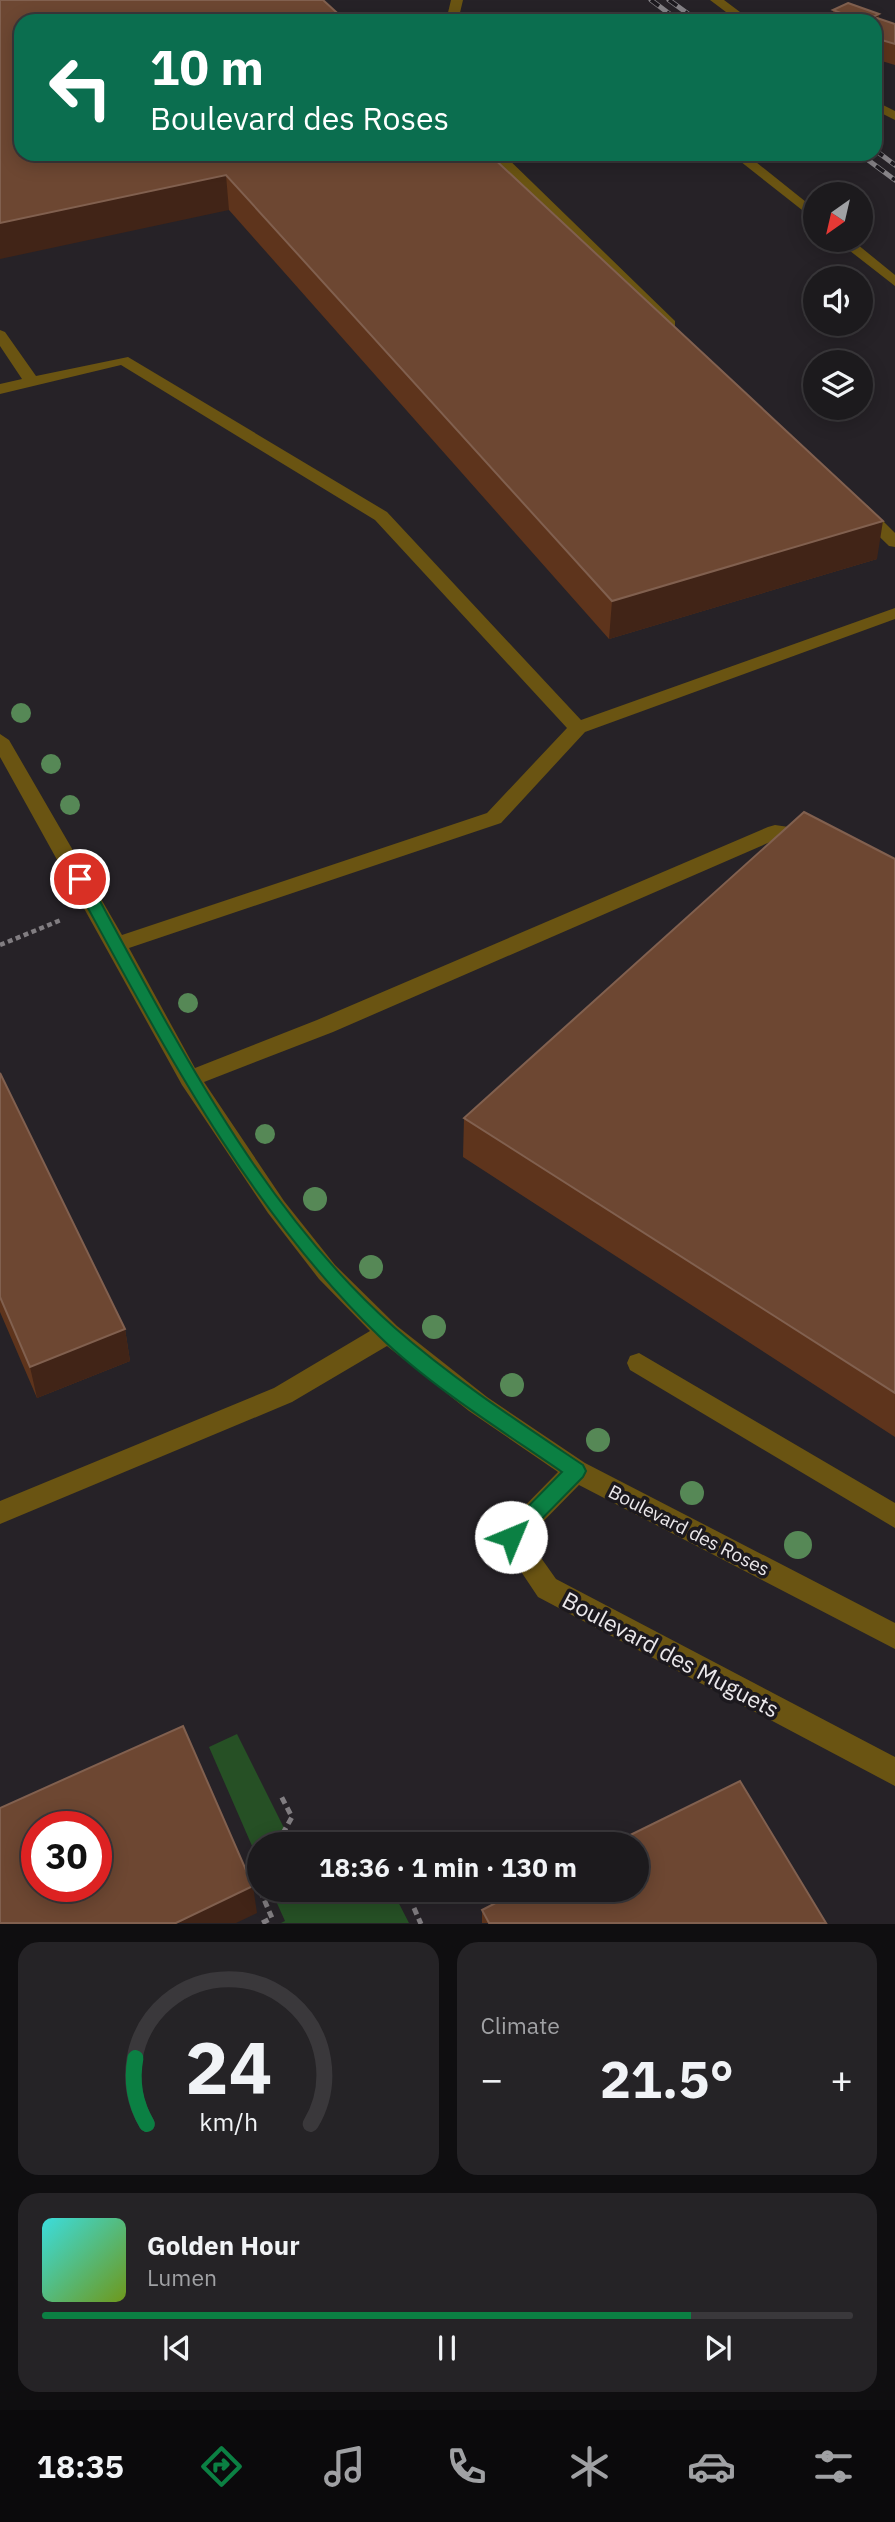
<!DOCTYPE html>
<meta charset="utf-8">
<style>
body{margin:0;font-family:"IBM Plex Sans",sans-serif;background:#252326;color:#f1f3f6;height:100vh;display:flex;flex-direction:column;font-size:26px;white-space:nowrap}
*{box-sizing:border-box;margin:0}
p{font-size:23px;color:#a0a1a4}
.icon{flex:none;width:38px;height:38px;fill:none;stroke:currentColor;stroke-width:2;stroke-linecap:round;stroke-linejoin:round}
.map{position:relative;height:1924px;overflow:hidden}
.panel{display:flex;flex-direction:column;gap:18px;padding:18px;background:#0f0e10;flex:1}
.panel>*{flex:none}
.top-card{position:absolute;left:14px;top:14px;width:868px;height:147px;border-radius:21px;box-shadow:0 4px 18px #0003,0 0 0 2px #3a383b;background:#0b6e4f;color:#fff;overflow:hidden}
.needle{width:46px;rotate:214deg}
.controls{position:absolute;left:803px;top:182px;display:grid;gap:14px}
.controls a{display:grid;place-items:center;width:70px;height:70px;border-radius:50%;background:#1c1a1d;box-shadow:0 4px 18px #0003,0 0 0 2px #3a383b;font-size:35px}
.speed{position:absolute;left:21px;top:1811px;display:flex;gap:14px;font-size:35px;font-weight:700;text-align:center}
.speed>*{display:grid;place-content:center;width:91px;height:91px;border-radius:50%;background:#1c1a1d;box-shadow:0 4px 18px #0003,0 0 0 2px #3a383b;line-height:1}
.speed .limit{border:10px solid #d22;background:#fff;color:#111}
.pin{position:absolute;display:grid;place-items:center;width:60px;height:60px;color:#fff;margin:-30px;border:4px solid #fff;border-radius:50%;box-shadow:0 2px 7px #0007}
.me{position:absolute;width:77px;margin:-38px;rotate:45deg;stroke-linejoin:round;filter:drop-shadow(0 0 5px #0008)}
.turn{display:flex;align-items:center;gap:24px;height:147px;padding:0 21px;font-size:32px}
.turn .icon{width:91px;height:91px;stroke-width:2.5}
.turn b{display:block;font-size:49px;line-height:60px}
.big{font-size:52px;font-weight:700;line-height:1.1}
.panel .card{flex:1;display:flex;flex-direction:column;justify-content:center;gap:10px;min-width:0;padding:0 24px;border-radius:21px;background:#252326}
.panel .dial{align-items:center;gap:0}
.dial svg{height:182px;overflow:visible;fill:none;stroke:#3a383b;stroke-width:7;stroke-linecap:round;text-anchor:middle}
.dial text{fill:#f1f3f6;stroke:none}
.song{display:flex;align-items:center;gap:21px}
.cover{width:84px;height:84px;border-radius:10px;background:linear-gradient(135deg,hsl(180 70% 55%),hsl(80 70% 35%))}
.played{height:7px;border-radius:4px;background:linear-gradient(90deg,#0b8043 80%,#3a383b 80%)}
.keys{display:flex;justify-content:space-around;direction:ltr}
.heat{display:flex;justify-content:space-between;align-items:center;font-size:38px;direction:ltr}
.panel .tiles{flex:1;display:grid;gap:18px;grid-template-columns:1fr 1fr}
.card:last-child{grid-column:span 2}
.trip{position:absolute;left:247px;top:1832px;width:402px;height:70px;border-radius:35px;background:#1c1a1d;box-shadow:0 4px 18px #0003,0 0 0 2px #3a383b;font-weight:700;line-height:70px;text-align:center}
.tabs{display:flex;height:112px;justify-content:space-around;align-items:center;background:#0b0a0c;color:#a0a1a4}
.tabs .icon{width:49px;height:49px}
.tabs .current{color:#0b8043}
.tabs b{font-size:32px;color:#f1f3f6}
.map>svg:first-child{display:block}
.green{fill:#265025}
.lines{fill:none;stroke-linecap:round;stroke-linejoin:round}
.path-far1{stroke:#817d81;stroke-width:4.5;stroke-dasharray:5 3.5;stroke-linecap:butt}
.path{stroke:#817d81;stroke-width:5;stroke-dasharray:7 4.5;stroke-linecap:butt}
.minor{fill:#6a5412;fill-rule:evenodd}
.rail-casing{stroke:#868387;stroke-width:5}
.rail{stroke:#1c191e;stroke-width:3.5;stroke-dasharray:10;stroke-linecap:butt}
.tree{fill:#568856}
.wall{fill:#5e341c}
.shaded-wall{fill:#412417}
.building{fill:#6d4732;stroke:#81604f;stroke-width:2;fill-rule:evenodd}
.route{fill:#0b8043;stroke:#07532c;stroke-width:2}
.labels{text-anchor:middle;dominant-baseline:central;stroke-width:7;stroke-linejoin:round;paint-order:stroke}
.street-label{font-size:19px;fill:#ebe8eb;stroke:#1c191e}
.near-street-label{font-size:23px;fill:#ebe8eb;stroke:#1c191e}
</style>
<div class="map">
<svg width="895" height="1924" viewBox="0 0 895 1924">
<rect width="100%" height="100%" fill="#262227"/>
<!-- green -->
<path class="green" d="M237,1734L292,1844H259V1862L209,1747Z
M271,1890H392L409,1923H281L285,1921Z"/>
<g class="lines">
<!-- path-far1 -->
<path class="path-far1" d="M0,945L61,920"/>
<!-- path -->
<path class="path" d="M277,1844L292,1817L280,1794
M259,1879V1888
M260,1890L272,1918L260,1924
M414,1908L421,1924"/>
<!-- minor -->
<path class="minor" d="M451,0H463L458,21H446Z
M710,0H724L752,21H738Z
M875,101L895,111V120L875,110Z
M488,154H503L675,321V327H665Z
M731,154H746L816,210V221Z
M836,240H852L895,275V286Z
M0,330L5,332L36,376L128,357L387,512L581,720L895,608V619L585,732L501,823L129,948L195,1068L317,1020L768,827L775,825L816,831L819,836L816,841L777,839L333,1032L204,1082L284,1201L335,1265L397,1326L487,1397L585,1463L895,1623V1649L579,1485L527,1538L556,1579L895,1757V1786L538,1597L498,1537L502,1529L558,1472L469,1411L387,1346L292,1402L0,1524V1501L274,1388L370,1331L319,1279L268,1213L182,1085L0,757V734L9,740L122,935L487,813L567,728L375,520L121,365L0,394V384L22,379L0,346Z
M861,504L867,505L895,533V547L889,546L855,513L853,509L855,505Z
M639,1353L895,1503V1528L630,1370L627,1363L630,1356Z"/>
<!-- rail casing -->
<g class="rail-casing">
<path id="rail" d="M651,0L679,21
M669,0L698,21
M875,150L895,165
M860,154L895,180"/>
</g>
<!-- rail -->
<use href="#rail" class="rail"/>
</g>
<!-- trees -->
<g class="tree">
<circle cx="21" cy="713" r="10"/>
<circle cx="51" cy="764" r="10"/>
<circle cx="70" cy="805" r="10"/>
<circle cx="188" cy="1003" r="10"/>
<circle cx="265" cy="1134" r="10"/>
<circle cx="315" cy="1199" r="12"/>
<circle cx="371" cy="1267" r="12"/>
<circle cx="434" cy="1327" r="12"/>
<circle cx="512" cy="1385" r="12"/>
<circle cx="598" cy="1440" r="12"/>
<circle cx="692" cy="1493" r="12"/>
<circle cx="798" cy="1545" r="14"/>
</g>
<!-- wall -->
<path class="wall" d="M0,0L489,154L877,559L609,639L229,210Z
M833,10L879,14V19L895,24V65L875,59V21H832Z
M895,859V1437L463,1157L464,1118Z
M0,1073L125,1329L130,1361L37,1398L0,1312Z
M482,1910L826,1923H482Z"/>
<!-- shaded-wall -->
<path class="shaded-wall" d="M879,14L878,24L875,21H865Z
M226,175L229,210L0,259V223Z
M883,521L877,559L609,639L612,601Z
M125,1329L130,1361L37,1398L30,1367Z
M253,1886L257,1913L236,1923H176Z"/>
<!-- building -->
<path class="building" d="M0,0H323L346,21H21V154H489L883,521L612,601L226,175L0,223Z
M848,3L879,14L865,21H833L846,15L833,10Z
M877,18L895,24V44L875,38V21H872Z
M804,812L895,859V1393L464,1118Z
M0,1073L125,1329L30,1367L0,1297Z
M183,1726L253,1886L176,1923H0V1808ZM37,1827H96V1886H37Z
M740,1781L826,1923H489L482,1910L521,1890H637V1844H612Z"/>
<!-- route -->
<path class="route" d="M80,874L88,879C173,1035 260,1209 395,1328C453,1379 519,1422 583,1465L586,1471L583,1477L518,1543L511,1546L504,1543L501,1537L504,1531L562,1472C504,1432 430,1386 379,1336C245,1206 161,1041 72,879Z"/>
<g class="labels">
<!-- street labels -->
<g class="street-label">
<text transform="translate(689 1530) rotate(27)">Boulevard des Roses</text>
</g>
<!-- near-street labels -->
<g class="near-street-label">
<text transform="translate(671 1654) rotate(28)">Boulevard des Muguets</text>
</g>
</g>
</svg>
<div class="controls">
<a><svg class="needle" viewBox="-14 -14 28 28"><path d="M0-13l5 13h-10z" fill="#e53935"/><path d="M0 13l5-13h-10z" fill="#a0a1a4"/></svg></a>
<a><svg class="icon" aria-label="sound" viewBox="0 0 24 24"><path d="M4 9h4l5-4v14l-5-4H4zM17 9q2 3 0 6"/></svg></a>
<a><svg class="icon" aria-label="layers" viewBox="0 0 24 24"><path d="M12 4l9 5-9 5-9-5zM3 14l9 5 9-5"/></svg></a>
</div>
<div class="speed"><div class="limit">30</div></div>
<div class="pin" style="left:80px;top:879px;background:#d93025"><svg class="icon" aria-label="arrive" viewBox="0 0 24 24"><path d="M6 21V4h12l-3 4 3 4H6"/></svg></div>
<svg class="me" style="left:511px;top:1537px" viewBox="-20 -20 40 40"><circle r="19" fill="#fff"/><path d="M0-13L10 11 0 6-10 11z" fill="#0b8043"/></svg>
<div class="trip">18:36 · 1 min · 130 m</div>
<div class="top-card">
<div class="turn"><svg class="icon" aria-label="left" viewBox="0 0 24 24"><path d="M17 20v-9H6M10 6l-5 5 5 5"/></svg><div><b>10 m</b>Boulevard des Roses</div></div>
</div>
</div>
<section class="panel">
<div class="tiles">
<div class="card dial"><svg viewBox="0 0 100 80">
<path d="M14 69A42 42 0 1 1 86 69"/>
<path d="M14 69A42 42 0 0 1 9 40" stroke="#0b8043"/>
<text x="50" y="56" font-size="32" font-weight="700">24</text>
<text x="50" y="72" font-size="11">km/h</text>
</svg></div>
<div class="card"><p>Climate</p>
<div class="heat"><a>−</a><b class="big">21.5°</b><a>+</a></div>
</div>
<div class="card">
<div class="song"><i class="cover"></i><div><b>Golden Hour</b><p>Lumen</p></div></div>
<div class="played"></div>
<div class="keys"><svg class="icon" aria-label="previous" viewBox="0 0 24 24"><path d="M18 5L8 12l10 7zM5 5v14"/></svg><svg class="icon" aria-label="pause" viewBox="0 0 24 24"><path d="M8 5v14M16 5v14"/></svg><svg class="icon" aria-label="next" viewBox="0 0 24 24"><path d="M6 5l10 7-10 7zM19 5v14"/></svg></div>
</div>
</div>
</section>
<nav class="tabs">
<b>18:35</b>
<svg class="icon current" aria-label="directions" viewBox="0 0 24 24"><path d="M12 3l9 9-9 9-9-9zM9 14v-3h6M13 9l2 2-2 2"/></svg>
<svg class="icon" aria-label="music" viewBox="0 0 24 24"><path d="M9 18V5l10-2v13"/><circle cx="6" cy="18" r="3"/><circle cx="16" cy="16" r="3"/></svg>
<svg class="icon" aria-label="phone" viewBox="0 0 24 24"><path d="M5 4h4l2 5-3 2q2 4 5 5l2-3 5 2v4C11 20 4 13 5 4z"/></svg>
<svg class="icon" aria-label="climate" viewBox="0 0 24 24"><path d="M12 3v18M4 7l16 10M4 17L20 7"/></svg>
<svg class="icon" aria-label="car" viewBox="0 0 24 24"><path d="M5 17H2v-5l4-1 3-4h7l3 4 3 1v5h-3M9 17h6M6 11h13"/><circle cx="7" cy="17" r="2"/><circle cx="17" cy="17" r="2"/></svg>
<svg class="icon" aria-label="filters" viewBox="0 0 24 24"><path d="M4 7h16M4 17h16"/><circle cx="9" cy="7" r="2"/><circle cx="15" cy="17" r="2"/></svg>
</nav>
